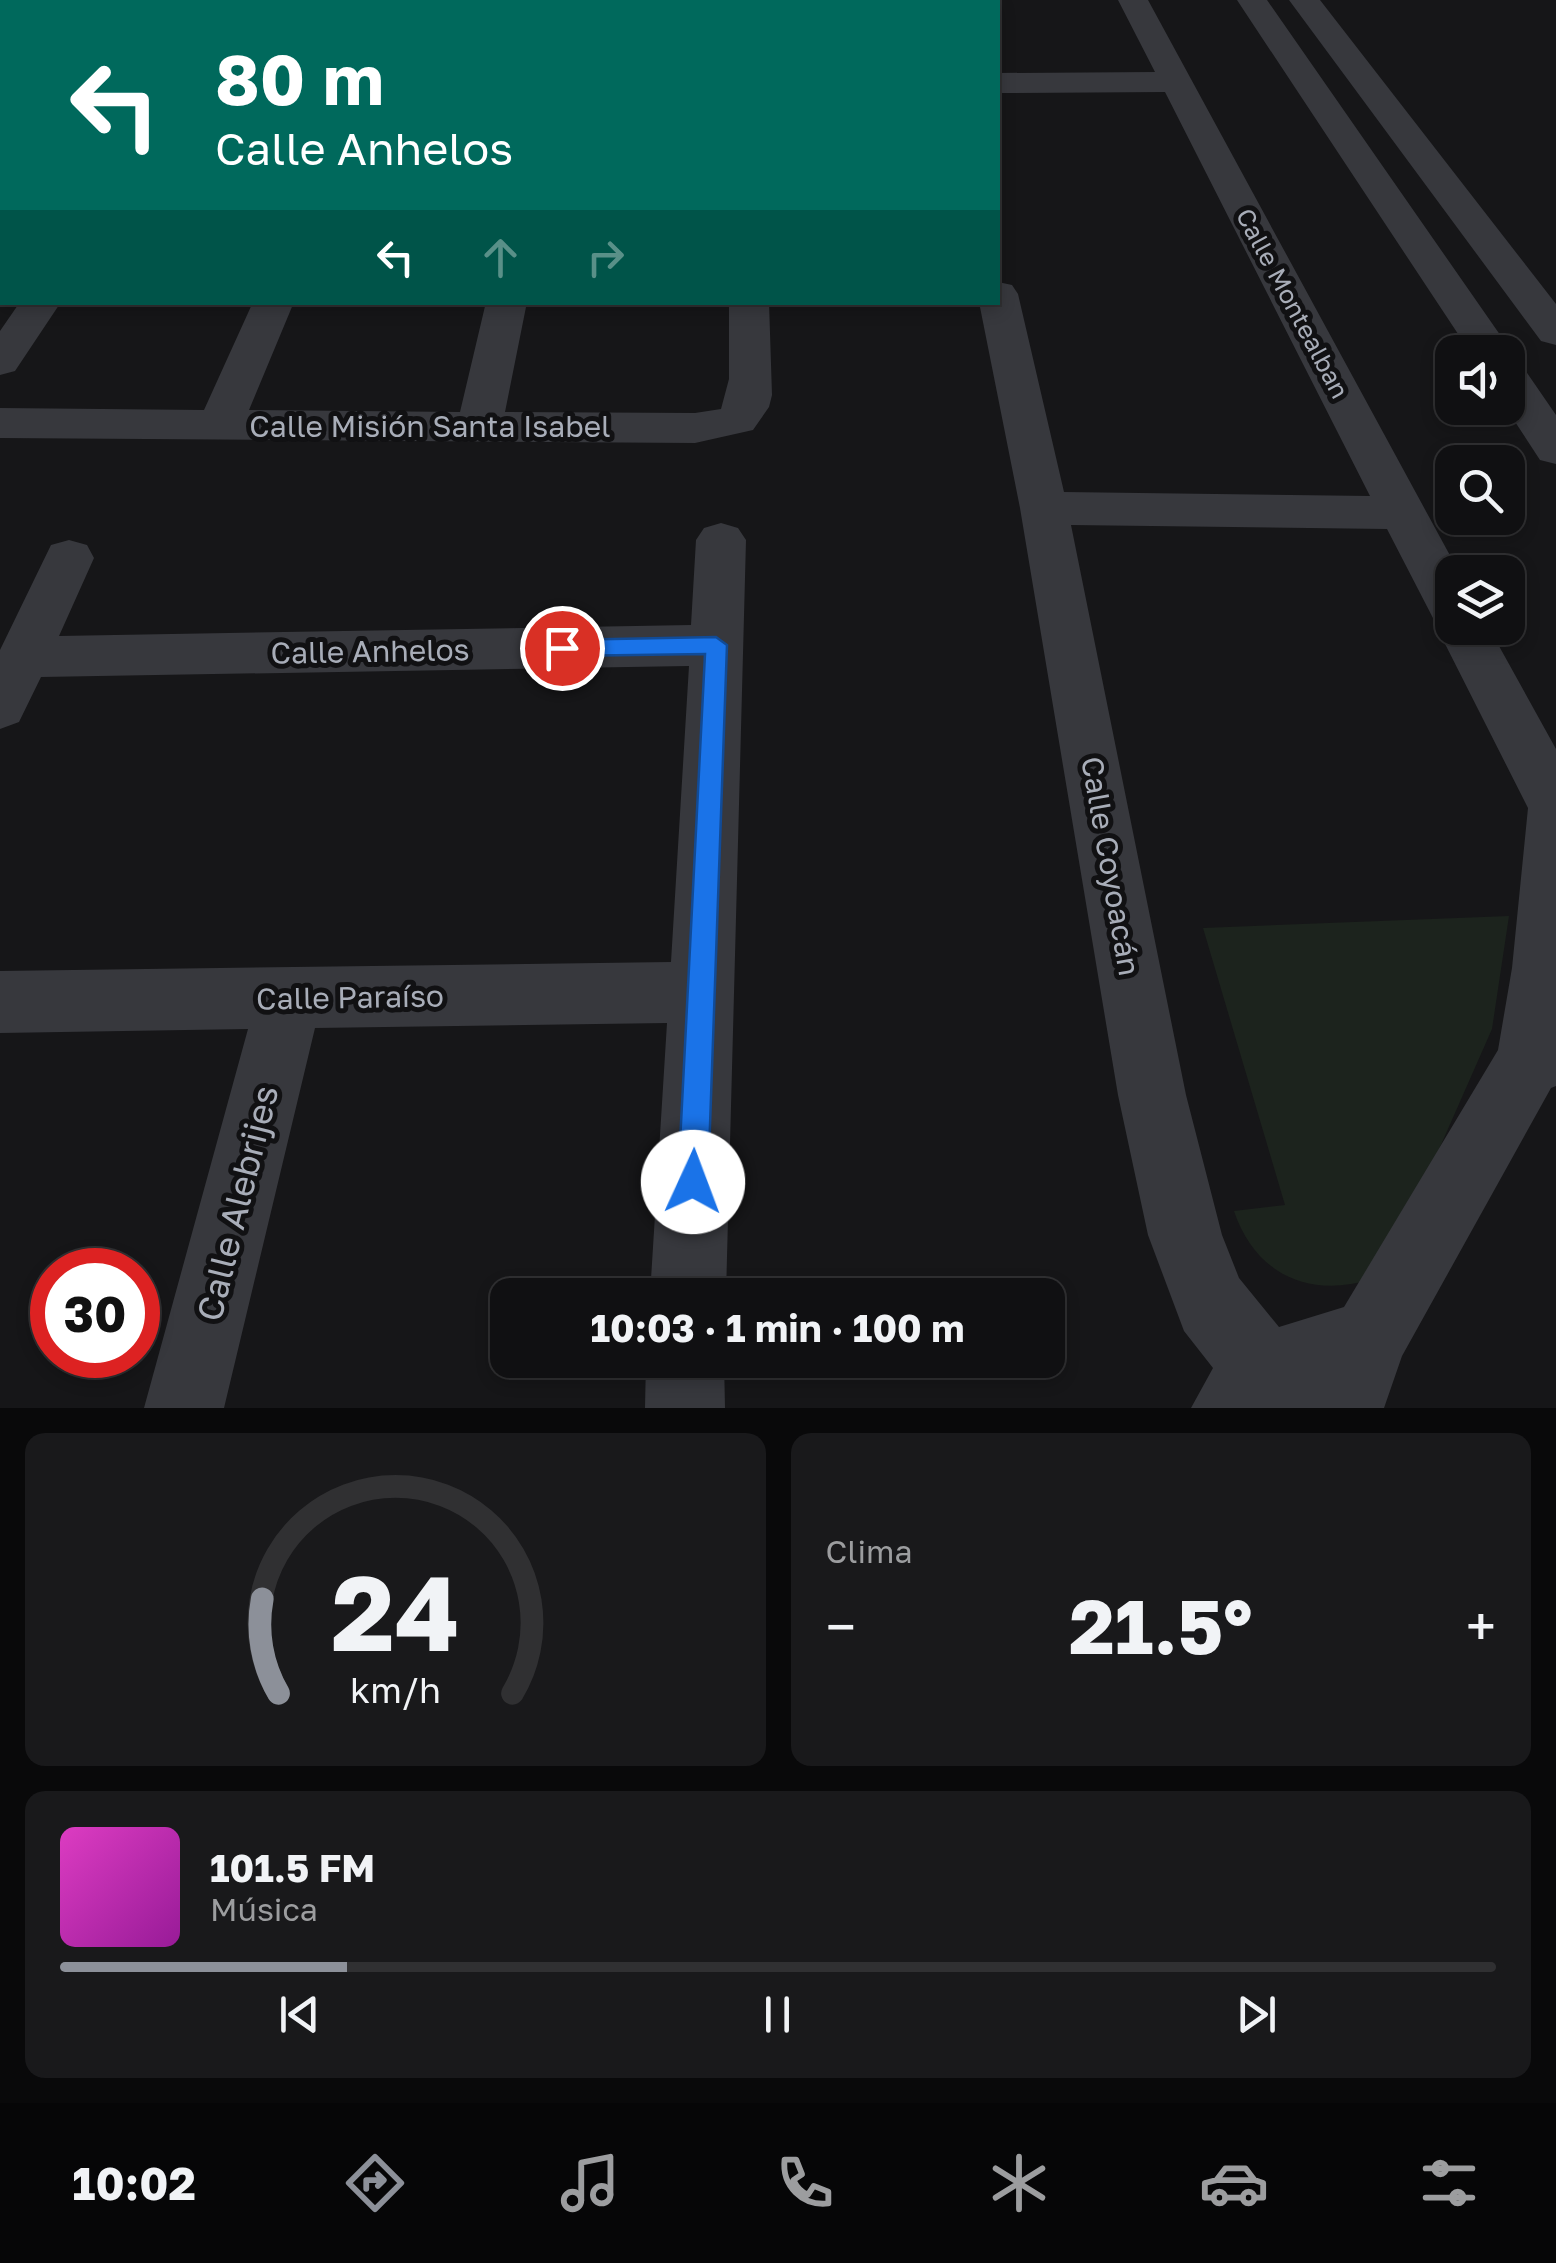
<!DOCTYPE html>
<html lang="es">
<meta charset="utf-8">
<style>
body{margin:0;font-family:"Golos Text",sans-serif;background:#19191b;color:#f1f3f6;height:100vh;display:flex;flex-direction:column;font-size:38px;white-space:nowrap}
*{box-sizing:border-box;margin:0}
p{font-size:32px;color:#9c9d9f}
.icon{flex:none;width:55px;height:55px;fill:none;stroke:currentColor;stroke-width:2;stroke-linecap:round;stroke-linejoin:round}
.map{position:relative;height:1408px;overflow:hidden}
.sheet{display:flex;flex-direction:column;gap:25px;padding:25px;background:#09090a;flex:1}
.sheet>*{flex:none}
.banner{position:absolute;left:0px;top:0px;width:1000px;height:305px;box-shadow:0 5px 15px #0003,0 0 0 2px #303032;background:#00695c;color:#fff;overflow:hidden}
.buttons{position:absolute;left:1435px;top:335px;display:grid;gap:20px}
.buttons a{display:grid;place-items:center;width:90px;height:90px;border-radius:20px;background:#101012;box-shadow:0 5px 15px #0003,0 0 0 2px #303032;font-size:50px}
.speed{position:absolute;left:30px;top:1248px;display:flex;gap:20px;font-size:50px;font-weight:700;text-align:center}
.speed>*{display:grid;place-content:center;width:130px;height:130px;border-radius:50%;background:#101012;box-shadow:0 5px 15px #0003,0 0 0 2px #303032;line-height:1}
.speed .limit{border:15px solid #d22;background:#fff;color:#111}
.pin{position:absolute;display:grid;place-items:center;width:85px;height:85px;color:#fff;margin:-42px;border:5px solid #fff;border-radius:50%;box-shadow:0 2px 10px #0007}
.me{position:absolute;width:110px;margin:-55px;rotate:2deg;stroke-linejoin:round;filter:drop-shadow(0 0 8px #0008)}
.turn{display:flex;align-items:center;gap:35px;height:210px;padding:0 50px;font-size:45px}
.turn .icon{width:130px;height:130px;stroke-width:2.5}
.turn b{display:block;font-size:70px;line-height:85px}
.lanes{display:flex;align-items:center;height:95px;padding:0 50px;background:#0003;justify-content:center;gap:50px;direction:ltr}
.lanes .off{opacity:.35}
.big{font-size:75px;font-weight:700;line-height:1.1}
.sheet .card{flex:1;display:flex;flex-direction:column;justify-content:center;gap:15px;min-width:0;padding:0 35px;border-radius:20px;background:#19191b}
.sheet .dial{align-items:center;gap:0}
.dial svg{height:260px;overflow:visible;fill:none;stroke:#303032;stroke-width:7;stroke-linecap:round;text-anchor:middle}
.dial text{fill:#f1f3f6;stroke:none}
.song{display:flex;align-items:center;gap:30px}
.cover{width:120px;height:120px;border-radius:15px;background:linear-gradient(135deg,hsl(310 70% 55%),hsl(300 70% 35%))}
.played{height:10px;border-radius:5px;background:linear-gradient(90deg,#8c9099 20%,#303032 20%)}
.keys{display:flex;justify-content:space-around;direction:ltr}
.heat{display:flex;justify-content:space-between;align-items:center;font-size:55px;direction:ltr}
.sheet .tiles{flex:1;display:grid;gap:25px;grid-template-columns:1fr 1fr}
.card:last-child{grid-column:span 2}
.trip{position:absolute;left:490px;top:1278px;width:575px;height:100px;border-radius:20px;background:#101012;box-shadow:0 5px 15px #0003,0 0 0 2px #303032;font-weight:700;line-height:100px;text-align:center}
.dock{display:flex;height:160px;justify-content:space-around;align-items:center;background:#060607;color:#9c9d9f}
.dock .icon{width:70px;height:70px}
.dock .active{color:#8c9099}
.dock b{font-size:45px;color:#f1f3f6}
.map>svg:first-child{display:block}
.green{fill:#1c231d}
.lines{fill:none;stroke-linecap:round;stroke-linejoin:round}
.minor{fill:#37383d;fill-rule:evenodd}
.route{fill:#1a73e8;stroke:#114b97;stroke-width:2.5}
.labels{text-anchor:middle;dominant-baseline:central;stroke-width:10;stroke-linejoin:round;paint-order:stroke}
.far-street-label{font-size:25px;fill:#a8adb8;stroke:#111113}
.street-label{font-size:30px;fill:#a8adb8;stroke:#111113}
.near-street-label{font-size:35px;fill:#a8adb8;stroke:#111113}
</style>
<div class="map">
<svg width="1556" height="1408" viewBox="0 0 1556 1408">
<rect width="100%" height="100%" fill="#161618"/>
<!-- green -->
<path class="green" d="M1509,916L1492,1029L1440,1147L1372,1279C1309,1299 1255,1274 1234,1211L1285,1205L1203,928Z"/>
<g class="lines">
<!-- minor -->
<path class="minor" d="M713,0H743V2H713Z
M917,0H947L948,2H918Z
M1118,0H1148L1459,572H1452V628H1489L1556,749V1086L1551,1088L1402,1356L1384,1408H1191L1213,1368L1184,1331L1148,1235L1118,1095L1020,508L979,302H998V282L1012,285L1018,294L1064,492L1370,496L1165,92L998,93V73L1155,72ZM1071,525L1387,529L1434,620L1440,622L1437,628L1528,808L1512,968L1498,1050L1344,1307L1279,1327L1239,1278L1222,1235L1186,1095Z
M1237,0H1267L1512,352L1508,359V352H1470Z
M1289,0H1320L1556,304V345L1541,341Z
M0,76H2V96H0Z
M0,188H2V210H0Z
M20,302H61L15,371L0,375V331Z
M253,302H294L249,410L460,412L486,302H527L505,412L695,413L721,409L729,379V302H769L772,395L769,407L753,430L695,443L0,438V408L204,410Z
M1508,363L1523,367L1556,415V464L1540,460L1506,408Z
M721,523L738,528L746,540L726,1295H650L667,1023L315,1028L224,1408H144L248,1029L0,1033V971L671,962L689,666L41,677L19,722L0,729V650L51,545L69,540L87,545L94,558L59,636L691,625L696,540L704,528Z
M646,1360H724L725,1408H645Z"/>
</g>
<!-- route -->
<path class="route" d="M716,637L727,645L708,1182L703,1192L693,1196L682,1192L678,1182L705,654L562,656L552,648L562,640Z"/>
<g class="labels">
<!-- far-street labels -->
<g class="far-street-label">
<text transform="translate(1293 303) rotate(62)">Calle Montealban</text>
</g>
<!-- street labels -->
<g class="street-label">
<text x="430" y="426">Calle Misión Santa Isabel</text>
<text transform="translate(370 651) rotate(-1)">Calle Anhelos</text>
<text transform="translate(1111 866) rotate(80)">Calle Coyoacán</text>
<text transform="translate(350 997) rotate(-1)">Calle Paraíso</text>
</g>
<!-- near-street labels -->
<g class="near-street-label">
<text transform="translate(237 1203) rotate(-76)">Calle Alebrijes</text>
</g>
</g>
</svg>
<div class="buttons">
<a><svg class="icon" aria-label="sound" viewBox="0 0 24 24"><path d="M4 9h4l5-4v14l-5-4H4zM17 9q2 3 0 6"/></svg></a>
<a><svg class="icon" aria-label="search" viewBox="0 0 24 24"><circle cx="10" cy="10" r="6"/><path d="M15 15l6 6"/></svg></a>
<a><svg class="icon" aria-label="layers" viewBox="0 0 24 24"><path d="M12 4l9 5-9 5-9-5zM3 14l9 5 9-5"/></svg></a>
</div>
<div class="speed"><div class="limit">30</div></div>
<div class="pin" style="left:562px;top:648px;background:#d93025"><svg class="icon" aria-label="arrive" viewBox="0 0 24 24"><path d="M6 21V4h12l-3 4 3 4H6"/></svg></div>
<svg class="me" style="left:693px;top:1182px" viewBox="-20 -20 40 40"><circle r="19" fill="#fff"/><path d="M0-13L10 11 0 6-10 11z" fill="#1a73e8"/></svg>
<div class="trip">10:03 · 1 min · 100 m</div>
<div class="banner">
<div class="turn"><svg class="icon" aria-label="left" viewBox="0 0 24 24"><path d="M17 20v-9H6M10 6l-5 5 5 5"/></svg><div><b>80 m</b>Calle Anhelos</div></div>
<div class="lanes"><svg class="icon" aria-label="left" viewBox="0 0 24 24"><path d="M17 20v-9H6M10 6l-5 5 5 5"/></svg><svg class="icon off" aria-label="ahead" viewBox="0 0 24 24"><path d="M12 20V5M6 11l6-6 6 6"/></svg><svg class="icon off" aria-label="right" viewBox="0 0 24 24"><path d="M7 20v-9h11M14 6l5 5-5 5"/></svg></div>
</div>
</div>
<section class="sheet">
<div class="tiles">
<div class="card dial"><svg viewBox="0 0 100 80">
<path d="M14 69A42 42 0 1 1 86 69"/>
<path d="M14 69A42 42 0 0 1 9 40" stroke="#8c9099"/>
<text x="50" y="56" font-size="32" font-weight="700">24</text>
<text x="50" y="72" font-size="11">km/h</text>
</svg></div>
<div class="card"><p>Clima</p>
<div class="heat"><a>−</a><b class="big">21.5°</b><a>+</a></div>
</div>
<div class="card">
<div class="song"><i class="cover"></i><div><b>101.5 FM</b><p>Música</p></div></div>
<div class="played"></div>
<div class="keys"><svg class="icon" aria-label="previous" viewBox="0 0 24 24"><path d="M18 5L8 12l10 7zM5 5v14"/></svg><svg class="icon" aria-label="pause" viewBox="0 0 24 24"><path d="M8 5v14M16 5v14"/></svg><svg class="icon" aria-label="next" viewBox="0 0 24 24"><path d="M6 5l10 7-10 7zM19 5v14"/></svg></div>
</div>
</div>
</section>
<nav class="dock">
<b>10:02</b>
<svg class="icon active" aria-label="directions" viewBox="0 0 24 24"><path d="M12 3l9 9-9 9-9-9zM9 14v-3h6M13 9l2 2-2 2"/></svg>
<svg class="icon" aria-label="music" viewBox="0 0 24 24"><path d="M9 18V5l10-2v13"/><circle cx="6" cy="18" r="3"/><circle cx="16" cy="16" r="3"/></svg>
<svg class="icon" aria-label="phone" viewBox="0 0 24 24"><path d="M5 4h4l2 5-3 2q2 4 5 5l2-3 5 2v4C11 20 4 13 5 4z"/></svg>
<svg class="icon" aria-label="climate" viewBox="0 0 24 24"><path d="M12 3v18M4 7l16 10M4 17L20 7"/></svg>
<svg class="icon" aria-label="car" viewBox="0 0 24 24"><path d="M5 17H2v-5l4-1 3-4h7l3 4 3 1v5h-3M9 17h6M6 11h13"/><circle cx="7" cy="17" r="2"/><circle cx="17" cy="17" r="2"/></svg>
<svg class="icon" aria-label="filters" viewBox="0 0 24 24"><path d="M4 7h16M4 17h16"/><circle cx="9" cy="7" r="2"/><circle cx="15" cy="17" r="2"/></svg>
</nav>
